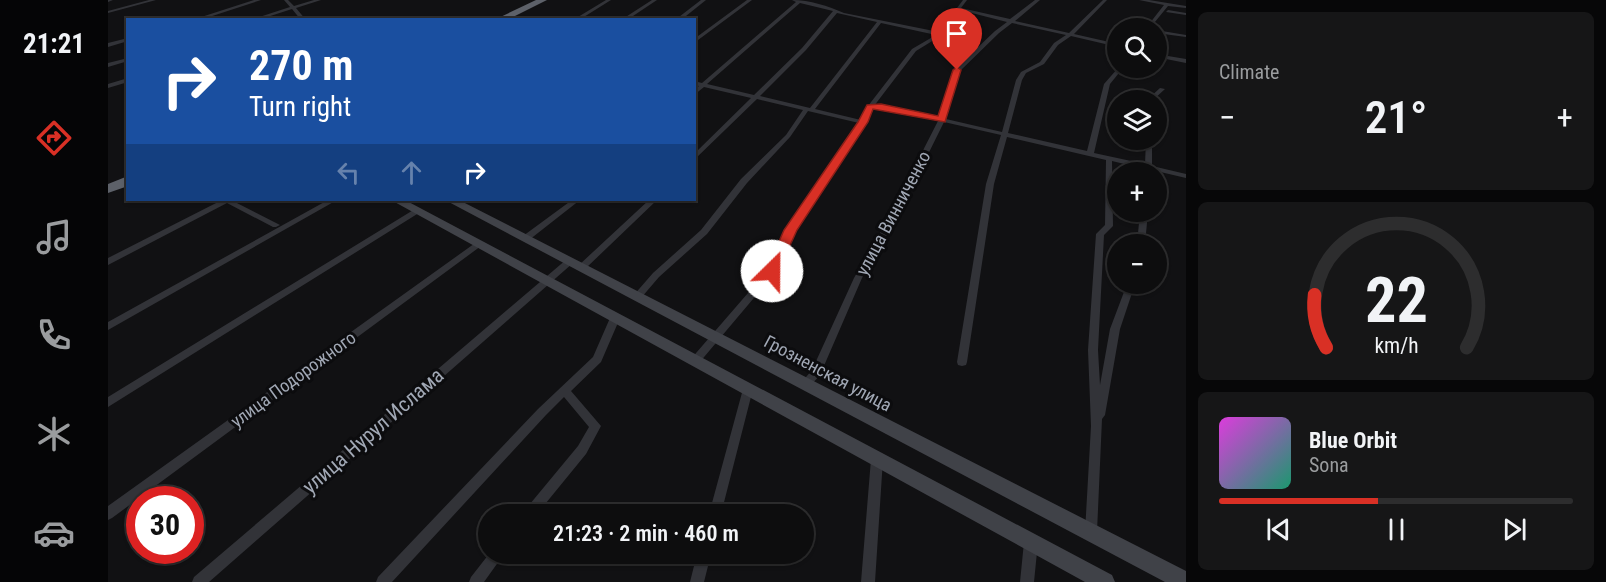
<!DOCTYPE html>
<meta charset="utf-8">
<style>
body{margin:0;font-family:"Roboto Condensed",sans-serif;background:#161617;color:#f1f3f6;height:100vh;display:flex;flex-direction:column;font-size:22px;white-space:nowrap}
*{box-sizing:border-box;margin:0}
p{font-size:20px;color:#9a9c9e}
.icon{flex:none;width:33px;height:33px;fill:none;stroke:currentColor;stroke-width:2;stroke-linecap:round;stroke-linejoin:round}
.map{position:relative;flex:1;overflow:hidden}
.sheet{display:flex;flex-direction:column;gap:12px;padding:12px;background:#070708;width:420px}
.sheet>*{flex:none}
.hud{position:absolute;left:18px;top:18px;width:570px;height:183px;border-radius:0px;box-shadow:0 2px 4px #0004,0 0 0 2px #2d2d2e;background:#1a4fa0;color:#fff;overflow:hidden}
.controls{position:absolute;left:999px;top:18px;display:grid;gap:12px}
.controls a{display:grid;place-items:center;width:60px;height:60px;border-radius:50%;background:#0d0d0e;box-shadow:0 2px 4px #0004,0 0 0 2px #2d2d2e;font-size:30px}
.speed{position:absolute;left:18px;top:486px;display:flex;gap:12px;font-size:30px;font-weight:700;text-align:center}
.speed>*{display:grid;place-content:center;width:78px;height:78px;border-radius:50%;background:#0d0d0e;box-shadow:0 2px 4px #0004,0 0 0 2px #2d2d2e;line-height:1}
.speed .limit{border:9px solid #d22;background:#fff;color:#111}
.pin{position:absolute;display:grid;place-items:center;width:51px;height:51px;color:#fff;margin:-62px -26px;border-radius:50% 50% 50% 0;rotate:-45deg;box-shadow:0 0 6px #0007}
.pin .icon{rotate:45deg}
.me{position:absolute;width:66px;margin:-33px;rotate:23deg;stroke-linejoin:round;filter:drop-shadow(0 0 4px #0008)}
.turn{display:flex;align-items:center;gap:21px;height:126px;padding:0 24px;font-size:27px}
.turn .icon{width:78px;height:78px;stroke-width:2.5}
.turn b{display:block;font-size:42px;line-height:51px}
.lanes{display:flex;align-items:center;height:57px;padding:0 24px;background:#0003;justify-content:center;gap:30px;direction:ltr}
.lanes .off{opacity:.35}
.big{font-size:45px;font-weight:600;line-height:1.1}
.sheet .widget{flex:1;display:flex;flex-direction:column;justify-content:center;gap:9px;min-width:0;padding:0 21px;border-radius:9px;background:#161617}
.sheet .dial{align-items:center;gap:0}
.dial svg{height:156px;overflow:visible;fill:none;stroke:#2d2d2e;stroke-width:7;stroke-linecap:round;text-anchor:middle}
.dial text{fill:#f1f3f6;stroke:none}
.song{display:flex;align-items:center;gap:18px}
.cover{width:72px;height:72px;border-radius:9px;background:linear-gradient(135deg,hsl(300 70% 55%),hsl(160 70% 35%))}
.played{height:6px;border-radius:3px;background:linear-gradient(90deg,#d93025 45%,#2d2d2e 45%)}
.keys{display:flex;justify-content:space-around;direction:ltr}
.heat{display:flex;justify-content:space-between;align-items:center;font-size:33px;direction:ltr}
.trip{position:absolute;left:370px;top:504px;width:336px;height:60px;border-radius:30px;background:#0d0d0e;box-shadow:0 2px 4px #0004,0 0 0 2px #2d2d2e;font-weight:600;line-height:60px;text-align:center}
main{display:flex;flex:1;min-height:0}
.tabs{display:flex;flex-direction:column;width:108px;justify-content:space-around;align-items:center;background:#050506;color:#9a9c9e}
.tabs .icon{width:42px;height:42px}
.tabs .on{color:#d93025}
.tabs b{font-size:27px;color:#f1f3f6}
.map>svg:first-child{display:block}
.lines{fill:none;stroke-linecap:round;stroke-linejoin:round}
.street{fill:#323338;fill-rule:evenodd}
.secondary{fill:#404248;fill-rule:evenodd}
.highway{fill:#5d6169;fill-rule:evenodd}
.route{fill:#d93025;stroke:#8d1f18;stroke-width:1.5}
.labels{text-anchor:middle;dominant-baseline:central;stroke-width:6;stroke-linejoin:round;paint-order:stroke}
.street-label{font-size:18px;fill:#a1a8b5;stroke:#0c0c0e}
.near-street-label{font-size:21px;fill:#a1a8b5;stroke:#0c0c0e}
</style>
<main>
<nav class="tabs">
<b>21:21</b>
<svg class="icon on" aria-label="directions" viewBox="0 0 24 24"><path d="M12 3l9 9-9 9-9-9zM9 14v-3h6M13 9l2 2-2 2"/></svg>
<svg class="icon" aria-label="music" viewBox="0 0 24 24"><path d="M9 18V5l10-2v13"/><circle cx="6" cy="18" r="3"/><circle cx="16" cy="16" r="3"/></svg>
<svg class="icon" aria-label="phone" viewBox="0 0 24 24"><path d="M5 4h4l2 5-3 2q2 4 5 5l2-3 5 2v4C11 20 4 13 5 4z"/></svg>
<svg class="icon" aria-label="climate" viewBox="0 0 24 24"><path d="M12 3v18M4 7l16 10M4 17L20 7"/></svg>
<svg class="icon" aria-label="car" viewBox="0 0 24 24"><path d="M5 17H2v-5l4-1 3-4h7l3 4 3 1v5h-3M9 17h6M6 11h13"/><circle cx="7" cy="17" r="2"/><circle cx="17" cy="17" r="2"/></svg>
</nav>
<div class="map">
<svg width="1078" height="582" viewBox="0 0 1078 582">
<rect width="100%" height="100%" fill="#111113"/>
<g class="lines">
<!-- street -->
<path class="street" d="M0,0H5L0,2Z
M41,0H48L0,13V11Z
M146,0H153L92,20H84Z
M176,0H180L186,6L206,0H213L188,8L198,20H193L184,9L150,20H142L182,7Z
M498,0H503L471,20H465Z
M544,0H549L519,20H513Z
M593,0H598L573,20H567Z
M639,0H644L586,43V39Z
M684,0C702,0 720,6 736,13L831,32L855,0H859L853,8L902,19L927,0H932L907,21L961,33L995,0H999L966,34L1010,44V47L963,36L950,45L936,64L918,73L914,80L900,133L979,151L996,84L1010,68H1015L1002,84L986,153L1037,164L1038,140H1044V166L1078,174V178L1044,170L1043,172H1037V169L1004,161L1005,226L996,235L990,350L992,385L1002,329L1019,284H1027L1012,329L997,415L994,419L989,532L988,537L983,538L978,537L977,532L983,426L980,350L988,234L997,225L998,160L899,137L886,184L859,362L858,365L854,366L850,365L849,362L878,184L893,135L836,122L788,219L754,278L712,375C707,380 702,389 694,386L693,383L704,370L746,278L780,219L830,121L787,111L764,109L758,122L686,230L667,273L591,363L587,364L583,363L582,360L660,270L678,230L751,123L700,111L682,137L639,183L599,234L551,277L533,298L530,299L525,296L545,273L593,230L633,179L678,135L695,110L649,99L586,160V154L643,98L596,87L586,95V90L591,86L586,85V81L594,83L688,2ZM692,3L725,11L694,48L646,95L599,84ZM852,10L899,22L887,31L847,69L832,117L787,107L766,106L808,51L834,35ZM729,13L769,22L702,108L652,96L698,50ZM773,23L828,35L804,49L760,106L753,120L707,109ZM904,23L958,35L946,43L932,62L913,72L908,80L894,132L838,119L852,71L891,33Z
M1031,0H1041L1078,6V8L1060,6L1042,28H1038L1056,5Z
M1060,10L1078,13V15L1058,12Z
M1048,30L1078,35V37L1048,33Z
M20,38V41L0,47V43Z
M1048,54L1078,59V63L1048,57Z
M20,58V61L0,67V63Z
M20,78V82L0,88V84Z
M1052,88L1057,89L1045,100H1039Z
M114,200H123L172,225L168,227H165L119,203L0,265V258Z
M220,200H229L0,330V322Z
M464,200H472L421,240H415L414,238L415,236Z
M541,200H549L477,269H471L470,267L471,265Z
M307,209H310L314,211L0,407V397Z
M1032,212H1040L1037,244H1029Z
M370,241L374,244L373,246L4,518L0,520V506Z
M462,258L466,261L465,263L101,582H84L86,577L459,259Z
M507,315L510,316L512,318L493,362L463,391L493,426L478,454L429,514H415L417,510L470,446L481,427L456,397L438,415L284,582H268L270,577L430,409L485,357L502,318L504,316Z
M640,385L644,386L645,389L613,514H601L635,389L636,386Z
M769,454L773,455L775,459L767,582H753L763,459L765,455Z
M923,535L928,537L930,542L926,582H912L916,542L918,537Z
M381,554H396L376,582H361L363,577Z
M589,554H603L596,582H582Z"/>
<!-- secondary -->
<path class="secondary" d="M283,200H297L1004,575L1007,582H977Z
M337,200H351L1078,571V582H1057Z"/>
<!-- highway -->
<path class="highway" d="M428,0H439L399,20H386Z
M20,176V186L0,193V184Z"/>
</g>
<!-- route -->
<path class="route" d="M849,67L853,70L837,122L765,109L760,122L689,230L669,274H660L658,271L676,230L750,122L759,105L773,104L830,116L845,70Z"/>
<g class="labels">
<!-- street labels -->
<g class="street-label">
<text transform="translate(785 213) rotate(-62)">улица Винниченко</text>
<text transform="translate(720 373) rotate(28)">Грозненская улица</text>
<text transform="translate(185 379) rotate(-36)">улица Подорожного</text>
</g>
<!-- near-street labels -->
<g class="near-street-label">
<text transform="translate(265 431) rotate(-41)">улица Нурул Ислама</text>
</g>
</g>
</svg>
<div class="controls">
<a><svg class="icon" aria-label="search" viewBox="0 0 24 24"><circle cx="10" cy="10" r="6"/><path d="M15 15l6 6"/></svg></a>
<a><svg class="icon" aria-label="layers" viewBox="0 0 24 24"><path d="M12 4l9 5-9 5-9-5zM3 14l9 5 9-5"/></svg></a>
<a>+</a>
<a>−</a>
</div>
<div class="speed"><div class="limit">30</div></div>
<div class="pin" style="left:849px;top:70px;background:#d93025"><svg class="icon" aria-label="arrive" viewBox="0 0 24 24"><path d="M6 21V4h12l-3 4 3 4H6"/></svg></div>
<svg class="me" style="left:664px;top:271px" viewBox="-20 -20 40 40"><circle r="19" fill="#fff"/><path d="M0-13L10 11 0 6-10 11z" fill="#d93025"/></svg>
<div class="trip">21:23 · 2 min · 460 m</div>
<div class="hud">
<div class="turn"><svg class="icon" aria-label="right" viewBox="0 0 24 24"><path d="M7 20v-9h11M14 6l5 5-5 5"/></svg><div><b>270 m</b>Turn right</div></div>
<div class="lanes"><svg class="icon off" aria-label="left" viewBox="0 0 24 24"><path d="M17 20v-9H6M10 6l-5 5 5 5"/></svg><svg class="icon off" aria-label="ahead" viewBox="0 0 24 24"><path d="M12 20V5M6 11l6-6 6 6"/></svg><svg class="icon" aria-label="right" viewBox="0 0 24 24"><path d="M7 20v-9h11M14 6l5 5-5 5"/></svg></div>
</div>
</div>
<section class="sheet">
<div class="widget"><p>Climate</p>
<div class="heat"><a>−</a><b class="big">21°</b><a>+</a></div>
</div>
<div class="widget dial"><svg viewBox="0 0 100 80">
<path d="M14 69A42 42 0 1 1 86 69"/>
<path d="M14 69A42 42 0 0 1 8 42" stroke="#d93025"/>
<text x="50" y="56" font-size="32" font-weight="700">22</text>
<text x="50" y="72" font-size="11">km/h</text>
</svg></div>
<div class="widget">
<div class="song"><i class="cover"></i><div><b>Blue Orbit</b><p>Sona</p></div></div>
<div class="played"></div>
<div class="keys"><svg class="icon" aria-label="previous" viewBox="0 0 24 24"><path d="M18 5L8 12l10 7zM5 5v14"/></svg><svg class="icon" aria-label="pause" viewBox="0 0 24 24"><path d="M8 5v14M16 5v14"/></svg><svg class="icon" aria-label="next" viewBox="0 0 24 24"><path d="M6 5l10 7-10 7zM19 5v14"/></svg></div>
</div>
</section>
</main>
